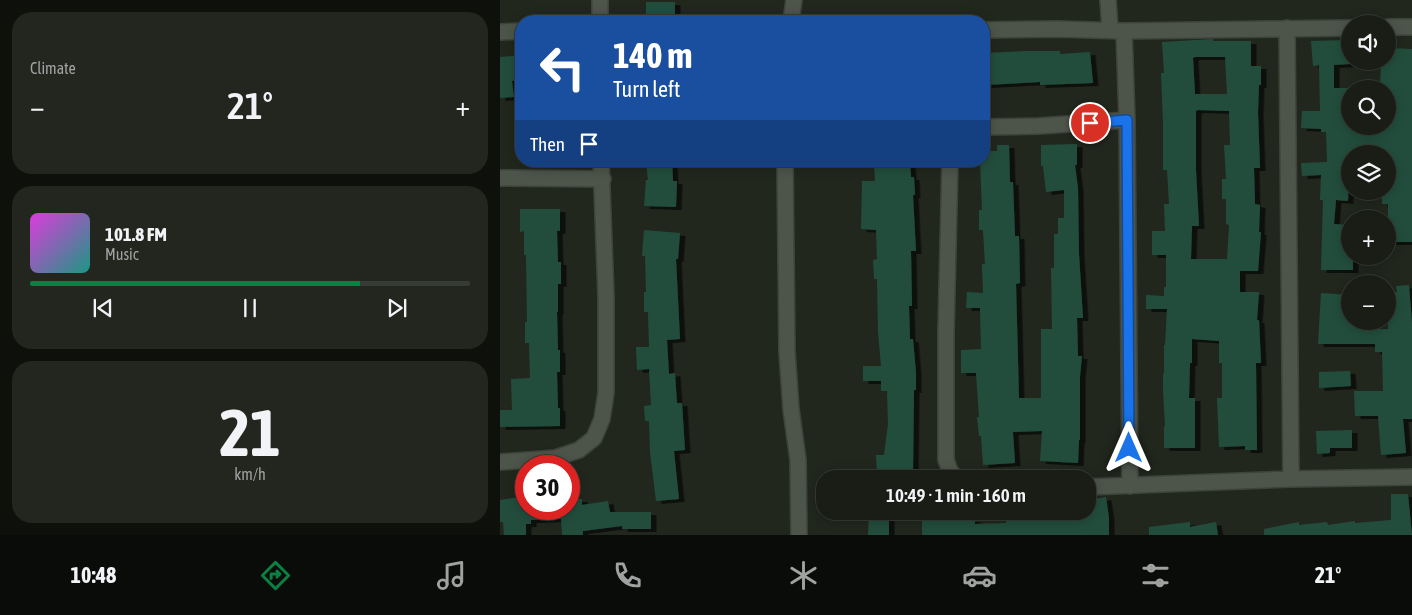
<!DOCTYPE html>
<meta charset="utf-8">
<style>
body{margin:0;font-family:"Asap Condensed",sans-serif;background:#22261f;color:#f1f3f6;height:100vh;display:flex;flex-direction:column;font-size:19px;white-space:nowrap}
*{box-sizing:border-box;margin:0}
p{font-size:16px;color:#9fa2a1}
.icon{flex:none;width:28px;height:28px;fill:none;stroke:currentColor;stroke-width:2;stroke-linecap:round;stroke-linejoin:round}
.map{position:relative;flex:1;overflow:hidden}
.details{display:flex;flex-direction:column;gap:12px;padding:12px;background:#0e100c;width:500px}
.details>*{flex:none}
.hud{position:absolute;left:15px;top:15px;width:475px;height:152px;border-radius:20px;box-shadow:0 2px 12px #0003,0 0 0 1px #373b35;background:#1a4fa0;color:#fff;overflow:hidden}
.tools{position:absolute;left:841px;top:15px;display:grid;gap:10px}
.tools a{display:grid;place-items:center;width:55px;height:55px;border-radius:50%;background:#191d16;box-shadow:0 2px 12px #0003,0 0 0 1px #373b35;font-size:25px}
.speed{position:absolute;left:15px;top:455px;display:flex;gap:10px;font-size:25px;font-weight:700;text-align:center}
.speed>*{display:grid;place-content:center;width:65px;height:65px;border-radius:50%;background:#191d16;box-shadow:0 2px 12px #0003,0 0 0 1px #373b35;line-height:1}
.speed .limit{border:8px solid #d22;background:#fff;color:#111}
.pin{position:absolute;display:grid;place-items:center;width:42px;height:42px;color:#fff;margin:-21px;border:2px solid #fff;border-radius:50%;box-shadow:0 1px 5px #0007}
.me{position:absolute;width:55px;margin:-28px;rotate:0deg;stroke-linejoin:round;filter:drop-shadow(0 0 4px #0008)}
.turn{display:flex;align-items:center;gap:18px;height:105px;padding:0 15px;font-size:22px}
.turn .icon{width:65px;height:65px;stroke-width:2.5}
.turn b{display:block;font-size:35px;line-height:42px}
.then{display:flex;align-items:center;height:48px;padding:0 15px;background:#0003;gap:10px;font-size:19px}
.big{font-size:38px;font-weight:600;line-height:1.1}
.details .tile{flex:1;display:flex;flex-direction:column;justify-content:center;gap:8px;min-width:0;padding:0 18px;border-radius:20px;background:#22261f}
.details .dial{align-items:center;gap:0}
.dial b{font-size:65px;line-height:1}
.song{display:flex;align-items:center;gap:15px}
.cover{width:60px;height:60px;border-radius:8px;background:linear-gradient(135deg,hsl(300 70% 55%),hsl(170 70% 35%))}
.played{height:5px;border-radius:2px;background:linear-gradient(90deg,#0b8043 75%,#373b35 75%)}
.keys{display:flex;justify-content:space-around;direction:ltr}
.heat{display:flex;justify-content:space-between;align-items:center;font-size:28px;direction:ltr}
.trip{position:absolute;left:316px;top:470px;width:280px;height:50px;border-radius:20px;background:#191d16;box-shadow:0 2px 12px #0003,0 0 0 1px #373b35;font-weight:600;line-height:50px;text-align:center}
.tab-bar{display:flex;height:80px;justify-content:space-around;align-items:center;background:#0a0c09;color:#9fa2a1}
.tab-bar .icon{width:35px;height:35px}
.tab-bar .current{color:#0b8043}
.tab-bar b{font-size:22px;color:#f1f3f6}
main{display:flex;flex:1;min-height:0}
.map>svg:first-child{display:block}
.building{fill:#244d3d;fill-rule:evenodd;filter:url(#shadow)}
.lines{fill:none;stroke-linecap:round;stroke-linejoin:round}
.minor-casing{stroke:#3e433a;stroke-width:18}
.minor{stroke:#4d5449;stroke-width:15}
.route-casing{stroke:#114b97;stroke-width:12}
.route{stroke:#1a73e8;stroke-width:9}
</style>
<main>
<section class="details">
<div class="tile"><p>Climate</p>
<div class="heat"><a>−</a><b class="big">21°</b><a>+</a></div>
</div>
<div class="tile">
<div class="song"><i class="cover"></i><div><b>101.8 FM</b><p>Music</p></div></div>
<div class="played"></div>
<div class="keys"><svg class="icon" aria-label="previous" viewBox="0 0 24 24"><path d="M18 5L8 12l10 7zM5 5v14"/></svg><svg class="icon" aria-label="pause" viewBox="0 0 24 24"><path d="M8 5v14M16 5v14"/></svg><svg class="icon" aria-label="next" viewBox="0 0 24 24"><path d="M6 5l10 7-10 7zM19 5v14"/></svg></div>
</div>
<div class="tile dial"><b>21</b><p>km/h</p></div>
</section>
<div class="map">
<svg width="912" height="535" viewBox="0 0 912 535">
<defs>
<filter id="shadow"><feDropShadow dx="5.5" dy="3" stdDeviation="0" flood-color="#0009"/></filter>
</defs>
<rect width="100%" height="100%" fill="#21271d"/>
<!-- building -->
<path class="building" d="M146,2H175V21H146Z
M713,39V41H751V66H761V85H759L758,112L760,168H754L755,204L760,205L759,232H761L758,271H740V292H759L757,320H759L761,363H756L757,450H745V446L719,447L717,398H722V363H719V341L692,339V363H690L689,398H695V448H664V426H665L663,390V374H664V345H665L667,309H646V295L664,296V287H666V255H652V231H665L664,204H669L667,170H663V123L661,73H664L662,42ZM695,57H725L727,94H695L693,58ZM698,110L729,111L730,145H724L726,179H722V199H726V224L729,225L727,259H691L692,226H699L696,170V111Z
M849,40L850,64L834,65V88H850V126H888V89H880L881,61H888V48L912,49V242H888V204H882V191H888V154H850L848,201L836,200L834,224L850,225V256H853V270H821L823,200H820L821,175L802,176L801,163L827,162L826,132H821V129L801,128L802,111H820L819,65L813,66L811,41Z
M528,51H560V54L590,52L593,83L540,85V82L486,85L484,53Z
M14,56L16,80L12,81L14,97L0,98V57Z
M577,144V165H575L578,188L579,254L583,318H577L578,356H582L580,376V440H579L578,463L540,461L542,431L513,432L515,463L483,465L481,436H479L477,417H479L476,373H461V350L481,349L480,308H466L467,292L483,293L482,264H485L483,230H479V210H482L480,161H484V151H497V145H509L510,182H513L515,236H519L520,283L516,284L519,398H541V329H552L551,268H554V234H558V218H564V190L546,192L543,166H541V145Z
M146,161H172L173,181H177L176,207L144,206L146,180H148Z
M374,161H410L411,177H414L415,195H413L416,251H411L412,306H409L410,339H413L416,372V390H414L413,473L377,474L376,455H384L388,424L387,391H381V381H363V366H381L378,332L377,279H374L373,260L377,259L376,230L361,229L362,181H375Z
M20,209H60V231H57L58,262H61V284H58V312H57L58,350H60V372H57L58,408H60V426L0,427V410H12L11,379L30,378L29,343H25V322H27L26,255H24V231L20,232Z
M144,230L180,233L178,259H176L180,339L167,340L169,374L175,373L177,403H182L185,450L174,451L179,499L156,501L150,452L149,421H145L144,406L151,405L149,369L137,370L136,347H149L148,312H144V292H146L145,256H142Z
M909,285L912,323V419H903L906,453L881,455L878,416H855L854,391H883L882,352H875V344H818L821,293L850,295V324H857V329H888V293L897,292L896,286Z
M850,371L851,386L819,388V372Z
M852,430V448H830V453L817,454L816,431Z
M891,494H908L912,535H764V529L799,522V525L827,522L828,525L855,521V523L891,520Z
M26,496V509H69V499H82V505L108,501L110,512H151V529H122V526L83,531V535H62L61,519L31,520V524H26V535H4L3,522H0V500Z
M606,497L609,518V535H422V520L475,519V524L506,523L507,511H588V500Z
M369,511L389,512V535H368Z
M690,522V527L716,522L718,535H649V527Z"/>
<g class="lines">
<!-- minor casing -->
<g class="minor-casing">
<path id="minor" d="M608,0L610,29
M100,21V0
M291,21L294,0
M888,27H912
M787,28L791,479
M484,30L558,29L624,31L850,28
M624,31L627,120L630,486
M0,32L21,31
M484,127L539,126L627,120
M285,161L287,352L291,409L298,460L299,535
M450,161L446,332V460L450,471L457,479
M0,178L103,179
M0,462L55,458L79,450L94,438L102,419L106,393V297L101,161
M588,487L791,479L912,477"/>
</g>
<!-- minor -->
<use href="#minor" class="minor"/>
</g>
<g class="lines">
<!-- route casing -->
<g class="route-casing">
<path id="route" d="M590,123L627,120L629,448"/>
</g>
<!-- route -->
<use href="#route" class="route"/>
</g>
</svg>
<div class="tools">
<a><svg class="icon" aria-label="sound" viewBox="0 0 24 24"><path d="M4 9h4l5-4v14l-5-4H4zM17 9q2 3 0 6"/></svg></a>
<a><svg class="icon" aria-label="search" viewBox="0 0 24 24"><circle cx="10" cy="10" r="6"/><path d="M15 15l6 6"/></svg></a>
<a><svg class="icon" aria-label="layers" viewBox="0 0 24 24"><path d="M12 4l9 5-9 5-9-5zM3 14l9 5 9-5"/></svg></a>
<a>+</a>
<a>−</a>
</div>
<div class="speed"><div class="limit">30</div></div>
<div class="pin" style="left:590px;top:123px;background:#d93025"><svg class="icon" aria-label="arrive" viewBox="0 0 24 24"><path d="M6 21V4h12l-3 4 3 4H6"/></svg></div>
<svg class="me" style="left:629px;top:448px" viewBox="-20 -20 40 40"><path d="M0-17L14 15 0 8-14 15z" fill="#1a73e8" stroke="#fff" stroke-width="4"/></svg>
<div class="trip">10:49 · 1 min · 160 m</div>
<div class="hud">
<div class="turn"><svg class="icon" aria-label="left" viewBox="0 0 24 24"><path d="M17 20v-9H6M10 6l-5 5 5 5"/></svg><div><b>140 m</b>Turn left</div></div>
<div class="then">Then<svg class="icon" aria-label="arrive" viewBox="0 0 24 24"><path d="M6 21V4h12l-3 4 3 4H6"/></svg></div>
</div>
</div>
</main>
<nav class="tab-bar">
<b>10:48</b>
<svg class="icon current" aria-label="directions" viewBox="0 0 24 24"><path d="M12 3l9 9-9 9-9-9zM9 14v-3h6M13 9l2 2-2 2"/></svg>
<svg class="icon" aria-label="music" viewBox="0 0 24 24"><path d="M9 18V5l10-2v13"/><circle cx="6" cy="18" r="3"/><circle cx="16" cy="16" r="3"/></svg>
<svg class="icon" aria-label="phone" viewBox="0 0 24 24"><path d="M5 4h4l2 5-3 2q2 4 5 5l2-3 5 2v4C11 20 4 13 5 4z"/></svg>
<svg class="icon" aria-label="climate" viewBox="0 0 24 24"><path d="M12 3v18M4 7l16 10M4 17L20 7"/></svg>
<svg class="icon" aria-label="car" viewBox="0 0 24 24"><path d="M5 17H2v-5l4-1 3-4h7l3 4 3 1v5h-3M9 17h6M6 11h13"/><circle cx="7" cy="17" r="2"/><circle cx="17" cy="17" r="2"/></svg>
<svg class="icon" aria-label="filters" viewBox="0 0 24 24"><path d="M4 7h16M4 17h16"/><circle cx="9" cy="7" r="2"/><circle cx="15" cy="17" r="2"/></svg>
<b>21°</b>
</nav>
